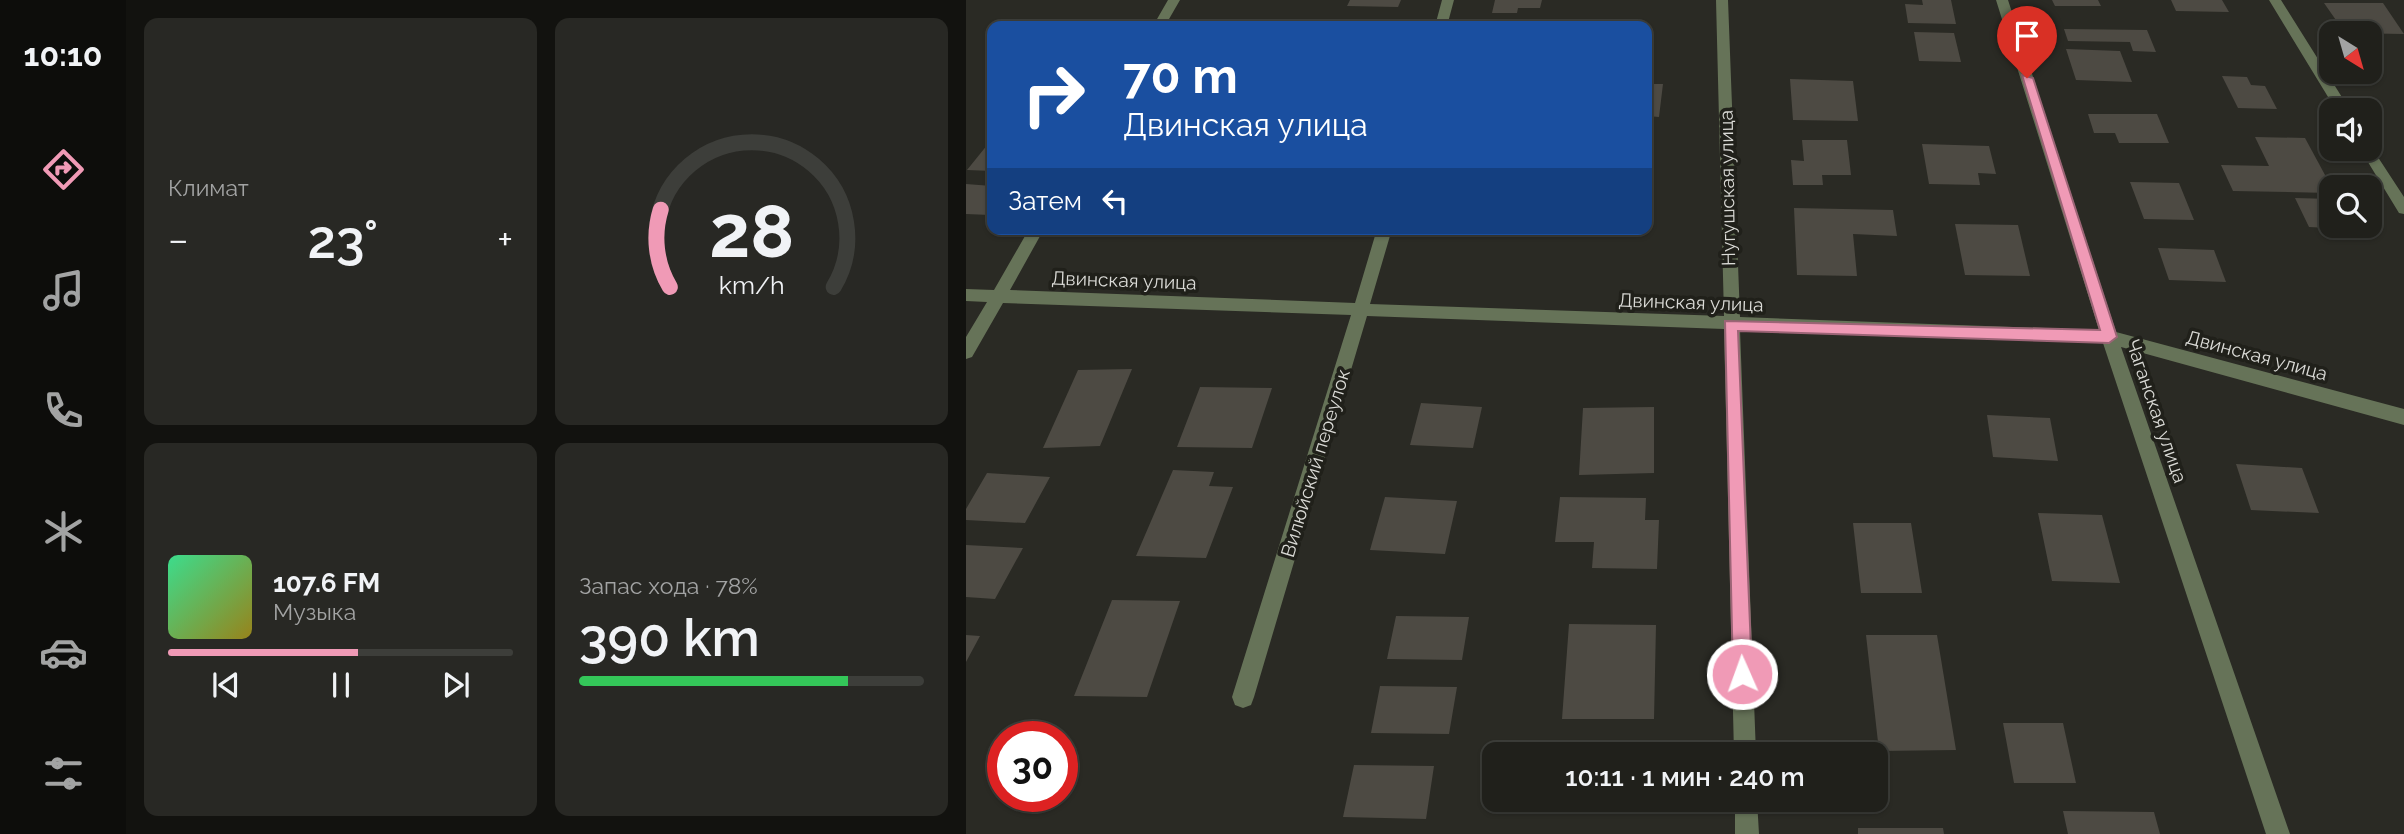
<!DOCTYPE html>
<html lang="ru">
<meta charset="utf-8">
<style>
body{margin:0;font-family:Raleway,sans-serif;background:#282824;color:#f1f3f6;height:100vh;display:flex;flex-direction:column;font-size:26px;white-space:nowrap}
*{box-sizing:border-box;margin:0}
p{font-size:23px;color:#a2a3a3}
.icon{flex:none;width:38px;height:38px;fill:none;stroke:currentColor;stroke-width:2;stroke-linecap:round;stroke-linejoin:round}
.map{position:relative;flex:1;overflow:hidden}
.side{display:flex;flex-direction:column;gap:18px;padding:18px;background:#12120f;width:840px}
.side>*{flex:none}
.banner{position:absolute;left:21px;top:21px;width:665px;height:214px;border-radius:14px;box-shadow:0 2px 5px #0004,0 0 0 2px #3d3e3a;background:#1a4fa0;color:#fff;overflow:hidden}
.needle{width:46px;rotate:143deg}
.fabs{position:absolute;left:1353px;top:21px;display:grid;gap:14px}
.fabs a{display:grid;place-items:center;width:63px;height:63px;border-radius:14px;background:#20201b;box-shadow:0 2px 5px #0004,0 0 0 2px #3d3e3a;font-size:35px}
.speed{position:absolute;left:21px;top:721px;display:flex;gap:14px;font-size:35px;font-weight:700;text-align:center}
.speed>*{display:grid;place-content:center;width:91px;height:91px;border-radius:50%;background:#20201b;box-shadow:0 2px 5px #0004,0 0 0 2px #3d3e3a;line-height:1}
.speed .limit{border:10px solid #d22;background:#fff;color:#111}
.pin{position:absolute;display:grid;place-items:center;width:60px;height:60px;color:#fff;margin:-72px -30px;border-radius:50% 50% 50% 0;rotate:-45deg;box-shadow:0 0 7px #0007}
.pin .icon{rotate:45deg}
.me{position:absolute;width:77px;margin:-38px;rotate:358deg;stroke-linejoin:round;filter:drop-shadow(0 0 5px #0008)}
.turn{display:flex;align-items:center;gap:24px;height:147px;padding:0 21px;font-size:32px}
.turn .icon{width:91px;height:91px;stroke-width:2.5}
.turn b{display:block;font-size:49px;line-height:60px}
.then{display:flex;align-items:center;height:66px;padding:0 21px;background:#0003;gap:14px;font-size:26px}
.big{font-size:52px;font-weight:600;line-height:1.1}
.side .tile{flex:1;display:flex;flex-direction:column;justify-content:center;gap:10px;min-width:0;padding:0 24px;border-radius:14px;background:#282824}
.side .dial{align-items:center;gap:0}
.dial svg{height:182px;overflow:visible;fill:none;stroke:#3d3e3a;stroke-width:7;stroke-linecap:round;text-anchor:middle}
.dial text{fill:#f1f3f6;stroke:none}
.song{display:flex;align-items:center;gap:21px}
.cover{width:84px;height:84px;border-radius:10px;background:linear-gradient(135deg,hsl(150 70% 55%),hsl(50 70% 35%))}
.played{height:7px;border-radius:4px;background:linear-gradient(90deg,#f09ab6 55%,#3d3e3a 55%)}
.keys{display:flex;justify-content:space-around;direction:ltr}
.heat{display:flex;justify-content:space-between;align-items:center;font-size:38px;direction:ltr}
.charge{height:10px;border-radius:5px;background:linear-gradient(90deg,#34c759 78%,#3d3e3a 0)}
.side .tiles{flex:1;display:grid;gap:18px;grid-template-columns:repeat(2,1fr)}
.trip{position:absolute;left:516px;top:742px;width:406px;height:70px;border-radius:14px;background:#20201b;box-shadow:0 2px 5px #0004,0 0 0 2px #3d3e3a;font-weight:600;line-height:70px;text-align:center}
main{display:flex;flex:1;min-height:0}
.menu{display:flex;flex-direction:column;width:126px;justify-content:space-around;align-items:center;background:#0d0d0b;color:#a2a3a3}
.menu .icon{width:49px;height:49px}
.menu .selected{color:#f09ab6}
.menu b{font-size:32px;color:#f1f3f6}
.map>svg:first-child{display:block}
.building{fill:#4d4a43}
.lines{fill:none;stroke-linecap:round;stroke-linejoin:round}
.minor{fill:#667358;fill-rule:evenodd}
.route{fill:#f09ab6;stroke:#9c6476;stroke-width:2}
.labels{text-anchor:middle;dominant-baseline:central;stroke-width:7;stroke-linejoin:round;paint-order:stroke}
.street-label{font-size:19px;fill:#dadad6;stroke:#20201a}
</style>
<main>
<nav class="menu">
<b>10:10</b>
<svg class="icon selected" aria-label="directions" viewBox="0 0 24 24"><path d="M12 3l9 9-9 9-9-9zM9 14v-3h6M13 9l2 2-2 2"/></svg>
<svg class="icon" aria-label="music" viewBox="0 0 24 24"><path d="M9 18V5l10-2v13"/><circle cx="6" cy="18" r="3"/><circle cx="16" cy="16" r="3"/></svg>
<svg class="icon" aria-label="phone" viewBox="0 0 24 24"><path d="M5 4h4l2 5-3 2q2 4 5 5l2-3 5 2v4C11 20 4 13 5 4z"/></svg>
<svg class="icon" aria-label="climate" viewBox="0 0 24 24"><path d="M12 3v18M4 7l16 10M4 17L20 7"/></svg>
<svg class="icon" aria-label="car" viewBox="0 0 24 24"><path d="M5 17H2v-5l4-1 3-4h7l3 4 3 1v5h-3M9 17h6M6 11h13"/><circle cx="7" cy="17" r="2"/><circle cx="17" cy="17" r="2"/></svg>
<svg class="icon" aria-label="filters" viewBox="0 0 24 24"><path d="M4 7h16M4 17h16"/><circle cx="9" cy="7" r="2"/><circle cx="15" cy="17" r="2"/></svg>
</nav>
<section class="side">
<div class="tiles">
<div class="tile"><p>Климат</p>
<div class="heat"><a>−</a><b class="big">23°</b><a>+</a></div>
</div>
<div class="tile dial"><svg viewBox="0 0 100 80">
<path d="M14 69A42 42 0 1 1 86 69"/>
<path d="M14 69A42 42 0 0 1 10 35" stroke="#f09ab6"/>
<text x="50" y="56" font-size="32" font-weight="700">28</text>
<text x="50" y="72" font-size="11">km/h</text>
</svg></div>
<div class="tile">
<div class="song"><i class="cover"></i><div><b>107.6 FM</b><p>Музыка</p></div></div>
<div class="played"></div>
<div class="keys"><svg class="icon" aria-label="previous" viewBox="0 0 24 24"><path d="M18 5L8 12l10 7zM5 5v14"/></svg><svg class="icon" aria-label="pause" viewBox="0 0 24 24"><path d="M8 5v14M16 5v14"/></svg><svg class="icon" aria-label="next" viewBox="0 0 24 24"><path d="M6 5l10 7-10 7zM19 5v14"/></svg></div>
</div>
<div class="tile"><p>Запас хода · 78%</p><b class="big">390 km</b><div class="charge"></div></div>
</div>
</section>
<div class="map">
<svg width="1438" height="834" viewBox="0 0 1438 834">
<rect width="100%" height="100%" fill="#2a2a24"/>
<!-- building -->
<path class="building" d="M384,0H435L432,7L381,6Z
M529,0H576L574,8H552L551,13H526Z
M956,0H985L990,24L942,23L939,4L957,5Z
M1086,0H1132L1135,6H1089Z
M1205,0H1256L1263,12L1210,11Z
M1358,3H1417L1438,34L1379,33Z
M1098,29L1181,30L1190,52L1167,51L1164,42L1102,41Z
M948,32L988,33L995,62L953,61Z
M1100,49L1154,51L1166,82L1110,80Z
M1256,76L1281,77L1285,85L1299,86L1311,109L1272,108Z
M824,79L887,81L892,121L827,120Z
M681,84H697L693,117L681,116Z
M1122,114H1191L1203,143H1153L1149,133H1128Z
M1289,137L1339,138L1365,186V193L1267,191L1255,165L1303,166Z
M836,140H881L885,175H856L857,185H827L825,160L838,161Z
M22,144H26V171L1,170Z
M956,144L1023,146L1030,174L1012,173L1014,185L963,184Z
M1164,182L1213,183L1228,220L1178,219Z
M0,184L26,186L24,215L0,214Z
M1329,198L1365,199V226H1383L1385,229L1343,227Z
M828,208L927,210L931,236L887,234L891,276L831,275Z
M989,224L1052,225L1064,276L999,275Z
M1192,248L1248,250L1260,282L1203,280Z
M166,369L134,446L77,448L112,370Z
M234,387L306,388L286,448L211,447Z
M455,403L516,407L507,448L444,445Z
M688,407V473L613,475L617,408Z
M1021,415L1084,418L1092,461L1027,457Z
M1270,464L1336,468L1353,513L1285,510Z
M207,470L248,472L243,486L267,487L240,558L170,556Z
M21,473L84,477L59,523L0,520V509Z
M419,497L491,501L479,554L404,550Z
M594,497L680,498L679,520H693L691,569L626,568L628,542H589Z
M1072,513L1136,515L1154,583L1086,581Z
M887,523H945L956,593H895Z
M0,545L57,548L29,599L0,597Z
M146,600L214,601L181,697L108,696Z
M430,616L503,617L496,660L421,659Z
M603,624L690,625L688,719H596Z
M0,635L14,636L0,662Z
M900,635H971L990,750L913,751Z
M414,686L491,687L483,734L405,733Z
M1037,723H1097L1110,783H1048Z
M388,765L468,766L460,819L377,817Z
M1097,811L1188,812L1194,834H1102Z
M892,828H977L978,834H892Z"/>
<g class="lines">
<!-- minor -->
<path class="minor" d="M202,0H214L199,26H187Z
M476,0H488L481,26H469Z
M750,0H762L774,317L1133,330L1030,0H1042L1150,332L1438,409V425L1155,347L1324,834H1300L1137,343L774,330L790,754H768L758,329L401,316L288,697L285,705L277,708L269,705L266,697L385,315L37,303L6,357L0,359V337L21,302L0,301V289L28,290L63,229H78L44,290L389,303L411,229H426L404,304L758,316Z
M1303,0H1315L1384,110H1370Z
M1404,145L1438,197V214L1433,213L1394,149H1404Z
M769,800H791L793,834H769Z"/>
</g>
<!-- route -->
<path class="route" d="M1056,75L1067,78L1151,337L1143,343L772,331L786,674L783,680L776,683L769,680L767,674L759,321L1134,330Z"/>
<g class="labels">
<!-- street labels -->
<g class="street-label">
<text transform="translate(761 188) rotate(-91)">Нугушская улица</text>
<text transform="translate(158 280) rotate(2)">Двинская улица</text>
<text transform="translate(725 302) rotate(2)">Двинская улица</text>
<text transform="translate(1291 355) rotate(15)">Двинская улица</text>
<text transform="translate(1191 411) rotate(71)">Чаганская улица</text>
<text transform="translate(349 463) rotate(-73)">Вилюйский переулок</text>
</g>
</g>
</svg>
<div class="fabs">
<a><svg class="needle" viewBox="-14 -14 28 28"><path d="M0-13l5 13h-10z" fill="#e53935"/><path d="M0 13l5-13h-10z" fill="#a2a3a3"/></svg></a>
<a><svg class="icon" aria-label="sound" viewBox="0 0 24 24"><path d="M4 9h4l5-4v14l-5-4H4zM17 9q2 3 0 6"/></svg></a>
<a><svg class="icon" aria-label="search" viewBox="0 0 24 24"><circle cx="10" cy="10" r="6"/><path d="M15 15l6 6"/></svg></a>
</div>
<div class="speed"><div class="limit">30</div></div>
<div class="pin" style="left:1061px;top:78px;background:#d93025"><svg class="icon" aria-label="arrive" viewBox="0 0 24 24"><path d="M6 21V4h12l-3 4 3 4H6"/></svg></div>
<svg class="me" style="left:776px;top:674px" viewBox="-20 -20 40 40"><circle r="17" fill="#f09ab6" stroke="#fff" stroke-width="3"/><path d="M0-11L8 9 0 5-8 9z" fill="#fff"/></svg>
<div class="trip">10:11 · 1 мин · 240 m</div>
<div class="banner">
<div class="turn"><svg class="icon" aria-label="right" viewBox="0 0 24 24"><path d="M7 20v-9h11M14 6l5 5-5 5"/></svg><div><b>70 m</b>Двинская улица</div></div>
<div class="then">Затем<svg class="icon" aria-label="left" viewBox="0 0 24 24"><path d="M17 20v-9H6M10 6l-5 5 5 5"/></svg></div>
</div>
</div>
</main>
